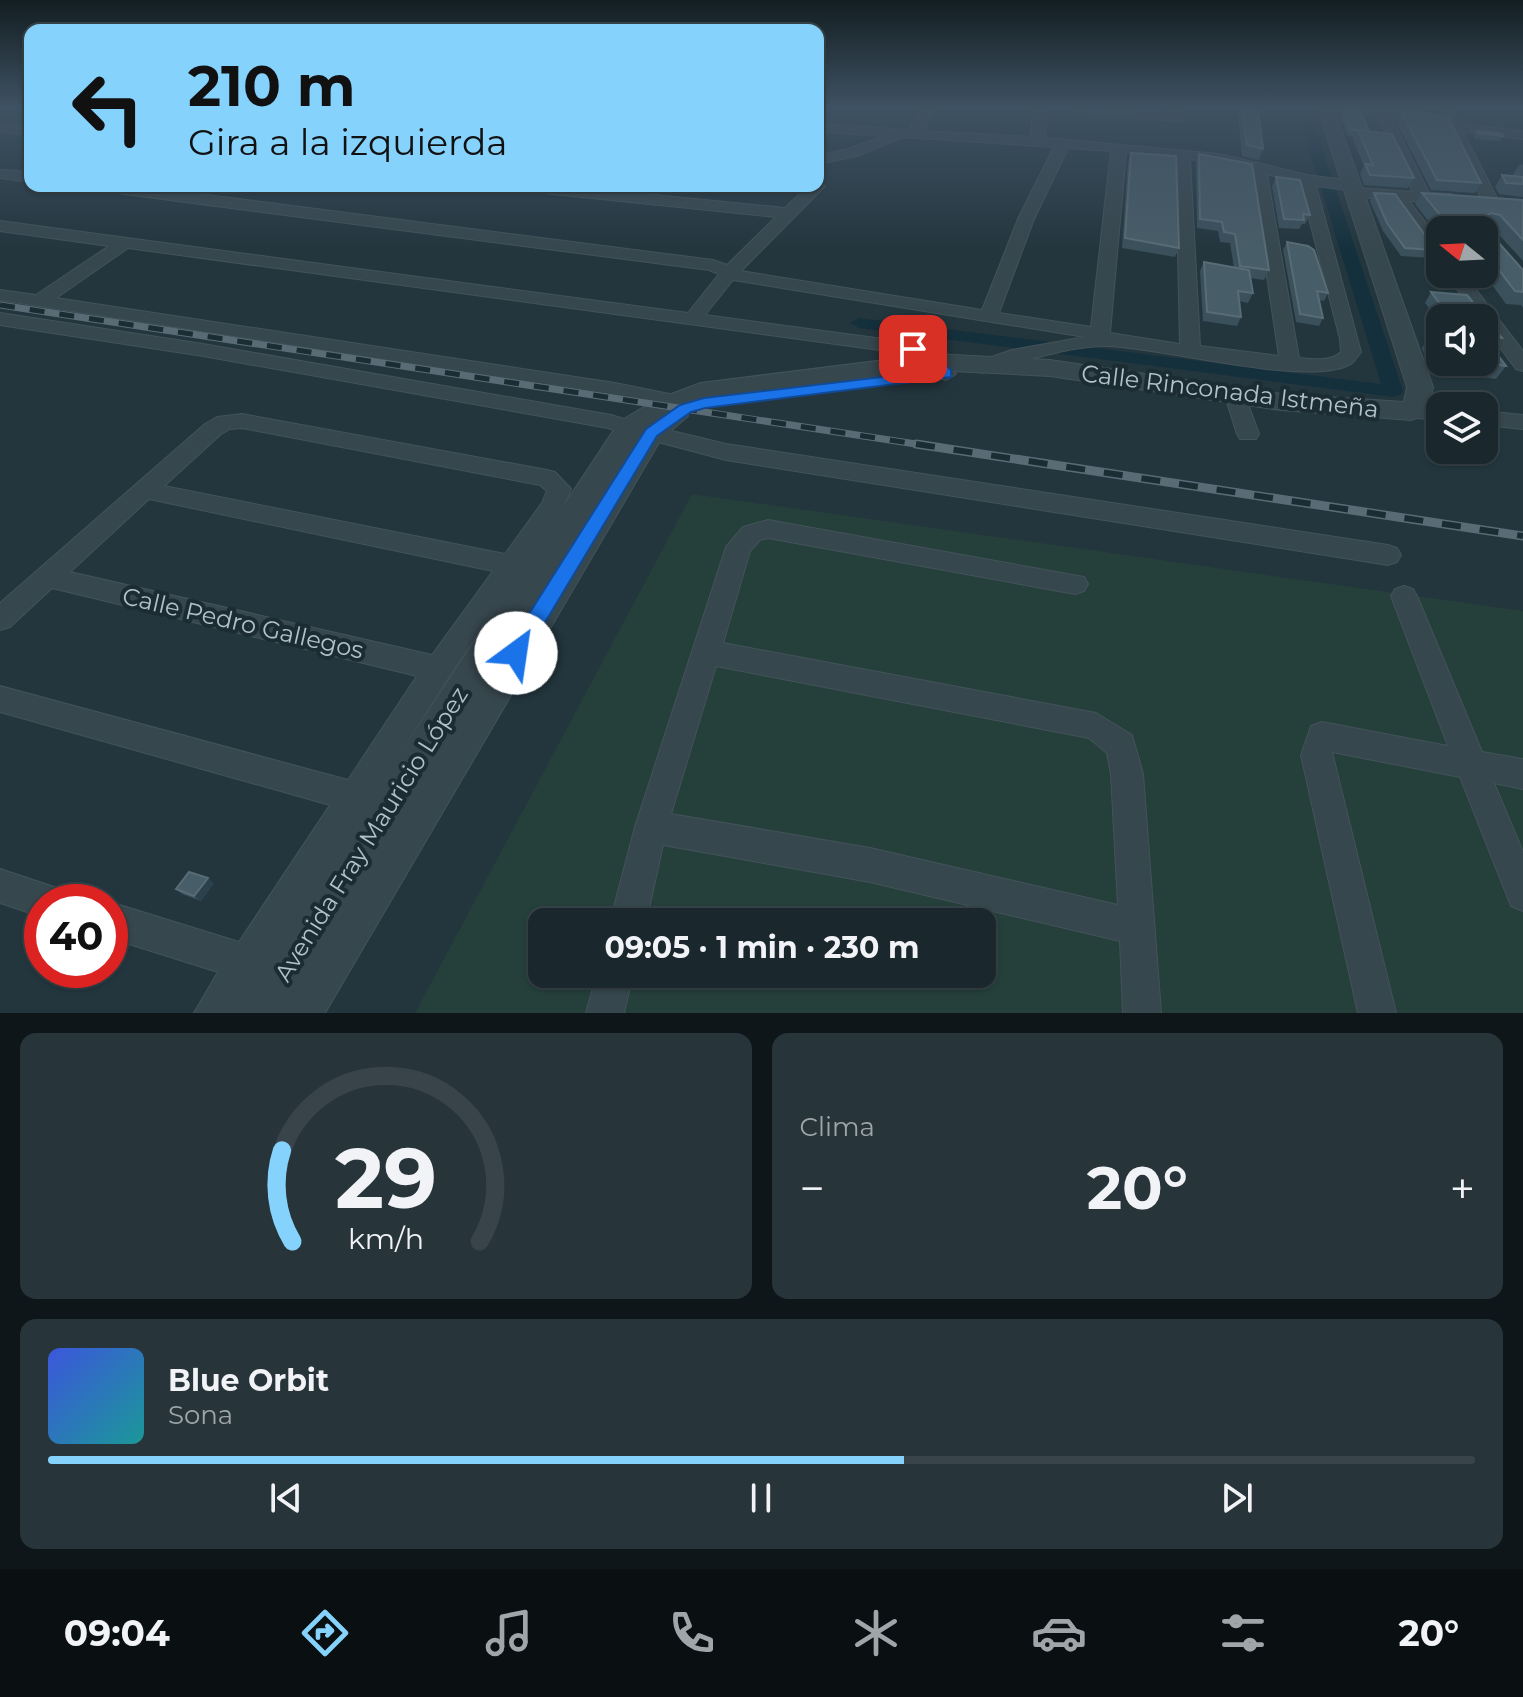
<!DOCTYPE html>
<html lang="es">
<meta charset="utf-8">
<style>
body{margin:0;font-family:Montserrat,sans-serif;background:#27343a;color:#f1f3f6;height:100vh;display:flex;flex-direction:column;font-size:30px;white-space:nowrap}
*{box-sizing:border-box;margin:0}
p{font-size:26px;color:#9fa6aa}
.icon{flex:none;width:44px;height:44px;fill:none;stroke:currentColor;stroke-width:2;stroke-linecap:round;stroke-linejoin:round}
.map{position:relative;height:1013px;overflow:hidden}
.side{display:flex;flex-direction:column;gap:20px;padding:20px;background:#0e1619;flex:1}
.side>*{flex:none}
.top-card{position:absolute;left:24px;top:24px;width:800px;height:168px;border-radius:16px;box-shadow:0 2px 6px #0004,0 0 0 2px #38444a;background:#85d2fc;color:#111;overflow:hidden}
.needle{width:52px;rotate:288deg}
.fabs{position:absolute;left:1426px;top:216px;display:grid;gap:16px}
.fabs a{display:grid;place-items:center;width:72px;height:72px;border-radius:16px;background:#1a282e;box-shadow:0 2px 6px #0004,0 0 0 2px #38444a;font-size:40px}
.speed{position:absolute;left:24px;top:884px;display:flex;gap:16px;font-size:40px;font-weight:700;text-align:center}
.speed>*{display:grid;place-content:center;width:104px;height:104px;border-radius:50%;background:#1a282e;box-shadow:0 2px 6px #0004,0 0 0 2px #38444a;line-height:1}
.speed .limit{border:12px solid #d22;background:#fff;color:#111}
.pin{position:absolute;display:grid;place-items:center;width:68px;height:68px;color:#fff;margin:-34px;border-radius:16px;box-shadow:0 4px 12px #0006}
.me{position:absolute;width:88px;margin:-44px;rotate:31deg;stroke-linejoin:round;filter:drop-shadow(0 0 6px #0008)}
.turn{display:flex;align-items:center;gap:28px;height:168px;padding:0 32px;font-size:36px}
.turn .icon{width:104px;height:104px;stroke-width:2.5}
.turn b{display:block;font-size:56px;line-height:68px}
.big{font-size:60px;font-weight:700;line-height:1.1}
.side .widget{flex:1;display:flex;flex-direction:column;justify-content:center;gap:12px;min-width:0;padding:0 28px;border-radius:16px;background:#27343a}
.side .dial{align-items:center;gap:0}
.dial svg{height:208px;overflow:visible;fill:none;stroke:#38444a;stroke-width:7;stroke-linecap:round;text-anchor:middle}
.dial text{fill:#f1f3f6;stroke:none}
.song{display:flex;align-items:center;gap:24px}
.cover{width:96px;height:96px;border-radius:12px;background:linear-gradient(135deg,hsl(230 70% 55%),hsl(180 70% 35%))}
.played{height:8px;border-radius:4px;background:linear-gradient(90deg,#85d2fc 60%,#38444a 60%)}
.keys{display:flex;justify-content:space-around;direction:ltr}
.heat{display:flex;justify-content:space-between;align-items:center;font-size:44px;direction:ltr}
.side .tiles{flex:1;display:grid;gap:20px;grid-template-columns:1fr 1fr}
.widget:last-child{grid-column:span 2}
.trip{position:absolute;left:528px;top:908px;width:468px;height:80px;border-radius:16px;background:#1a282e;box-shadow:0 2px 6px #0004,0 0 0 2px #38444a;font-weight:700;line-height:80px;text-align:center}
.tab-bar{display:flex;height:128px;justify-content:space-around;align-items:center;background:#0a1012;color:#9fa6aa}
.tab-bar .icon{width:56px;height:56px}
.tab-bar .on{color:#85d2fc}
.tab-bar b{font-size:36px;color:#f1f3f6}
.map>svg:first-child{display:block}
.green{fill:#253f3b;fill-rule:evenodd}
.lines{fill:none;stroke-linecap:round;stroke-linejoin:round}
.canal{fill:#15303d;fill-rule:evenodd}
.minor-casing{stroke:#43535a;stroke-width:2}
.tertiary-casing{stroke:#43535a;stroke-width:2}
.minor{fill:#37474e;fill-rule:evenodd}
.tertiary{fill:#37474e;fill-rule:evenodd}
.rail-far1-casing{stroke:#596c76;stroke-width:7}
.rail-casing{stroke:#596c76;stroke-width:9}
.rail-far1{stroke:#1c2c33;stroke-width:5;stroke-dasharray:15;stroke-linecap:butt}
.rail{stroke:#1c2c33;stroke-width:6;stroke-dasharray:19;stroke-linecap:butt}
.wall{fill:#3a505b}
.shaded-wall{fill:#2b414b}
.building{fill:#475d67;stroke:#586c76;stroke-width:2}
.route{fill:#1a73e8;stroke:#114b97;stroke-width:2}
.labels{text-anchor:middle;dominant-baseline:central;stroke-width:8;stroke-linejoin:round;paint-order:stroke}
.street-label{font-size:24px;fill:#b3c1c9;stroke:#1c2c33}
</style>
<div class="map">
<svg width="1523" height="1013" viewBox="0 0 1523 1013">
<rect width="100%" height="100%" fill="#23363e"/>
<!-- green -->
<path class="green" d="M692,494L1523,611V1013H415ZM542,922H982V974H542Z"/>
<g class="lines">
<!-- canal -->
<path class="canal" d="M1297,109H1309L1403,391L1400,395L1393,397L859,328L850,323L859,318L1381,384Z"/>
<!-- minor casing -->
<g class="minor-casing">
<path id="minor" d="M920,109H933L924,131L1031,137L1033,109H1047L1045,138L1219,154L1307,175L1352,181L1357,183L1358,188L1413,192L1377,115L1347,109L1431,113L1436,114V120L1391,117L1429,193L1451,194L1459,199L1451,204L1409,201L1440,241V258L1434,257L1392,199L1354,197L1349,195L1348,190L1316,186L1361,352C1357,357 1354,363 1349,365C1302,387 1164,347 1106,346C1066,346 1020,363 981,373L971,367L974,363L1012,350L1085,337L733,280L705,315L913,343L930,349L956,374L946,380L939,378L909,354L128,248L56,298L615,383L704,401L707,406L704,411L696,413L615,395L0,300V290L36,295L109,246L0,231V221L688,313L719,274L709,270L101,191L93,186H137L713,260L727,265L776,217L523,191L515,186H567L785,208L808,186H818V182L825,186L822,189L741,271L982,310L1018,219L1054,147L903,137L857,156L818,164V156L848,149L885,136L818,132V124L910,130ZM1068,148L1111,151L1091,327L999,313L1034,219ZM1126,152L1176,158L1180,344L1110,333ZM1190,159L1251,170L1279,356L1200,346ZM1267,174L1300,183L1340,339L1341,352C1331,362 1313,359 1299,358Z
M1074,109L1172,113L1173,109H1186L1183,120L1178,121L1080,113Z
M1439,109H1452L1459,124L1523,131V139L1463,132L1499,202L1497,205L1491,207L1483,202Z
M0,124L30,127V135L0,132Z
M0,170L30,172V182L0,178Z
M1446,274H1464L1523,351V371L1516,369L1484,326V318H1478Z
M0,313L203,344L611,415L637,423L640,428L637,433L629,435L608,428L203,356L0,325Z
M1234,386L1244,393L1259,434L1256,439H1240L1237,434L1224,393Z
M1411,404L1440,407V421L1403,416L1400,411L1403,406Z
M1484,411L1523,415V429L1484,425Z
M242,414L547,470L555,472L571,489L561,512L448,678L235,1013H194L218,972L110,938V902L239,942L330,805L0,712V686L348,780L417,676L52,588L10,627L0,630V603L205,424L217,417ZM242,428L540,485L547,491L542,503L505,554L164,486L221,434L230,429ZM149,499L493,571L432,655L70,572Z
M651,426L726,444L1388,545L1397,548L1401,555L1397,562L1388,565L726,460L643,438L640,433L643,428Z
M768,520L1084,577L1088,584L1084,591L1075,594L768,538L760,540L750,551L723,643L1096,713L1132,735L1143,774L1161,1013H1123L1120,941L870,882L663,845L646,922H610L635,827L726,547L743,527ZM716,666L1089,738L1107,753L1111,774L1118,905L870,848L671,814Z
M1404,586L1413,589L1417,596L1482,752L1523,759V789L1494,783L1523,852V911L1511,906L1460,777L1332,752L1396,1013H1358L1301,755L1311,726L1322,722L1448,746L1391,596L1395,589Z
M0,869L63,890L68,902H42V917L0,903Z
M597,974H633L624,1013H586Z"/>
</g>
<!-- tertiary casing -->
<g class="tertiary-casing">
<path id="tertiary" d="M1318,109H1334L1433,387L1430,403L1420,417L1411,420L1281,410L1050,376L933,370L706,399L681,409L688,416L661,439L325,1013H233L240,996L619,422L655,400L701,383L933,354L1050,360L1281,394L1404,402L1407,387Z"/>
</g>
<!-- minor -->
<use href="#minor" class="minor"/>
<!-- tertiary -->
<use href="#tertiary" class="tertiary"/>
<!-- rail-far1 casing -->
<g class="rail-far1-casing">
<path id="rail-far1" d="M0,305L929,446"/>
</g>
<!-- rail casing -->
<g class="rail-casing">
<path id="rail" d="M916,444L1523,536"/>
</g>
<!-- rail-far1 -->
<use href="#rail-far1" class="rail-far1"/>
<!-- rail -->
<use href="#rail" class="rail"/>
</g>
<!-- wall -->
<path class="wall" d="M1240,109H1258L1263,149L1259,160L1242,156L1238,115Z
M1342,109L1369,131L1414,178L1408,188L1364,185L1360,174L1364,166L1353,140L1354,137L1348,136L1339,115Z
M1401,112L1481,183L1475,193L1431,190L1396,121Z
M1477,131L1503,136L1500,141L1475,139L1474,136Z
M1131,153L1179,248L1175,257L1122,248L1128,162Z
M1199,154L1269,270L1264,280L1250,278L1253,293L1248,303L1239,301L1241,317L1237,326L1203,321L1200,271L1204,262L1234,268L1230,243L1220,242L1218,231L1197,228L1196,163Z
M1523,164V197L1499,194L1495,187L1502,175L1512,176L1519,165H1522Z
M1276,177L1310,215L1305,224H1302L1299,229L1279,228L1272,186Z
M1374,193L1436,250L1431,258L1401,256L1383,231L1370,201Z
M1422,193L1523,200V261L1492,227L1489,226L1490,233L1523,270V308L1521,305L1506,304L1484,274V230H1440V236L1415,204Z
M1287,242L1328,293L1324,301L1319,300L1323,318L1319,326L1296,322L1283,250Z
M1431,292L1467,295L1502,338L1493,348L1506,366L1496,379L1430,370L1422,348L1431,335L1440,336V362H1484V318H1440V323L1425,303Z
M214,883L201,901L182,894L176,889Z"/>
<!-- shaded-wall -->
<path class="shaded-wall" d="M208,878L214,883L201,901L194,896Z"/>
<!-- building -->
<path class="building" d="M1242,109H1258L1263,149L1247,145Z
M1342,109L1360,111L1369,131L1350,130Z
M1401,112L1448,117L1481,183L1437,180Z
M1358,130L1392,134L1414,178L1370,175L1365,164L1373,165Z
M1477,131L1502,134L1503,136L1478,133Z
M1131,153L1176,156L1179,248L1125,238Z
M1199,154L1252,164L1269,270L1240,266L1235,234L1224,232L1222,222L1200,219Z
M1502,175L1523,177V184L1506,183Z
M1276,177L1300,180L1310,215L1303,214L1304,220L1284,219Z
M1374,193L1395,194L1436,250L1405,248L1387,223Z
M1422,193L1523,200V240L1500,215L1491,213L1483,217L1484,220L1489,221L1490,233L1523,270V292L1515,291L1486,253H1484V230H1450V227Z
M1287,242L1308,246L1314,250L1328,293L1317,291L1323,318L1300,314Z
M1204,262L1249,270L1253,293L1238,291L1241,317L1207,312Z
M1431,292L1467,295L1502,338L1484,337V318H1451Z
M1431,335L1440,336V357H1439Z
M1484,342H1488L1506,366L1479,362H1484Z
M189,872L208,878L194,896L176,889Z"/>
<!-- sky -->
<linearGradient id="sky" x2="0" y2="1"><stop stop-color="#131e22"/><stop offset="0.43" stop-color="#3f5263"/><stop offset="1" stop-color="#3f5263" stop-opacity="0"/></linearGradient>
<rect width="1523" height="251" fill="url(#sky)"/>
<!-- route -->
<path class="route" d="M913,345L928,350L951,370V377L705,408L691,412L657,436L523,659L516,662L508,659L505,653L508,647L646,429L680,405L704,398L933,371L917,356L908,353V346Z"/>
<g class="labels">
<!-- street labels -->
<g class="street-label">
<text transform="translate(1230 391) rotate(7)">Calle Rinconada Istmeña</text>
<text transform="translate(243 623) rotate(13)">Calle Pedro Gallegos</text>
<text transform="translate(371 834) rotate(-58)">Avenida Fray Mauricio López</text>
</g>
</g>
</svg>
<div class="fabs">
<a><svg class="needle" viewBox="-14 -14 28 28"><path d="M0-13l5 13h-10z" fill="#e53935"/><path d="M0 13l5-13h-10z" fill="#9fa6aa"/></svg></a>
<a><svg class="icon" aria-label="sound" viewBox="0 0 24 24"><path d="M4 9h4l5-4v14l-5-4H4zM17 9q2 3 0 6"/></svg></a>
<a><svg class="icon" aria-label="layers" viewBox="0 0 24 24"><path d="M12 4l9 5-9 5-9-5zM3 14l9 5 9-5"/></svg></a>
</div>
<div class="speed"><div class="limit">40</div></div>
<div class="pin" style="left:913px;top:349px;background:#d93025"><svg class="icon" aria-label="arrive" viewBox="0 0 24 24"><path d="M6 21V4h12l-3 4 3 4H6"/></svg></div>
<svg class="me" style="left:516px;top:653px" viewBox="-20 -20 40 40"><circle r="19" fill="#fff"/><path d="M0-13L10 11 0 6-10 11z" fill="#1a73e8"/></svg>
<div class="trip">09:05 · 1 min · 230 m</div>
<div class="top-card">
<div class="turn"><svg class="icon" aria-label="left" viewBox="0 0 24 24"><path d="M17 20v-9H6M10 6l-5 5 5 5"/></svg><div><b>210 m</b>Gira a la izquierda</div></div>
</div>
</div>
<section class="side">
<div class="tiles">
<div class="widget dial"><svg viewBox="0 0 100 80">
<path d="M14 69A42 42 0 1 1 86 69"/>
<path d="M14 69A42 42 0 0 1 10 34" stroke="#85d2fc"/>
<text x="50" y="56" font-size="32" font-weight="700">29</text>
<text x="50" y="72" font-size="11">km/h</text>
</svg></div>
<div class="widget"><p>Clima</p>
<div class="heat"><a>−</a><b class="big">20°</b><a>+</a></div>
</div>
<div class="widget">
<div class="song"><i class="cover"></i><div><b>Blue Orbit</b><p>Sona</p></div></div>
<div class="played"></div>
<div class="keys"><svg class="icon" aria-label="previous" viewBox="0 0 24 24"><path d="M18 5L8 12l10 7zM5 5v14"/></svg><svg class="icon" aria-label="pause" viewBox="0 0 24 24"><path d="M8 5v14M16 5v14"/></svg><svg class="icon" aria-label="next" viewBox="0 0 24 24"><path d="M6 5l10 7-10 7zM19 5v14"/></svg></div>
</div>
</div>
</section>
<nav class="tab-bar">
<b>09:04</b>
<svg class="icon on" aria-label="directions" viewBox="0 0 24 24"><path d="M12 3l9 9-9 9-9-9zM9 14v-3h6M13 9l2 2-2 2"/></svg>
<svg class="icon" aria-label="music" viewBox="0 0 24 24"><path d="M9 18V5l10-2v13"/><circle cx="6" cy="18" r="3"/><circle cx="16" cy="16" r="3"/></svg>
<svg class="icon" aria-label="phone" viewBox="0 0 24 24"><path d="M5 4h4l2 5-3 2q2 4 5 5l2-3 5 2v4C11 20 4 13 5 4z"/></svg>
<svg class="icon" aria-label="climate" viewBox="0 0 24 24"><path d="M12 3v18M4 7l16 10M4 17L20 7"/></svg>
<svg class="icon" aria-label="car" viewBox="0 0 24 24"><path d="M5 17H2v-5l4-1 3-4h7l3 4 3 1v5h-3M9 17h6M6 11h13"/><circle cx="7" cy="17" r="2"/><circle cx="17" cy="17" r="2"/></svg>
<svg class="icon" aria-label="filters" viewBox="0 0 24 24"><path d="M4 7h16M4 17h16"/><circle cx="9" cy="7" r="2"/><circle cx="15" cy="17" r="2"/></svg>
<b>20°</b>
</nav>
